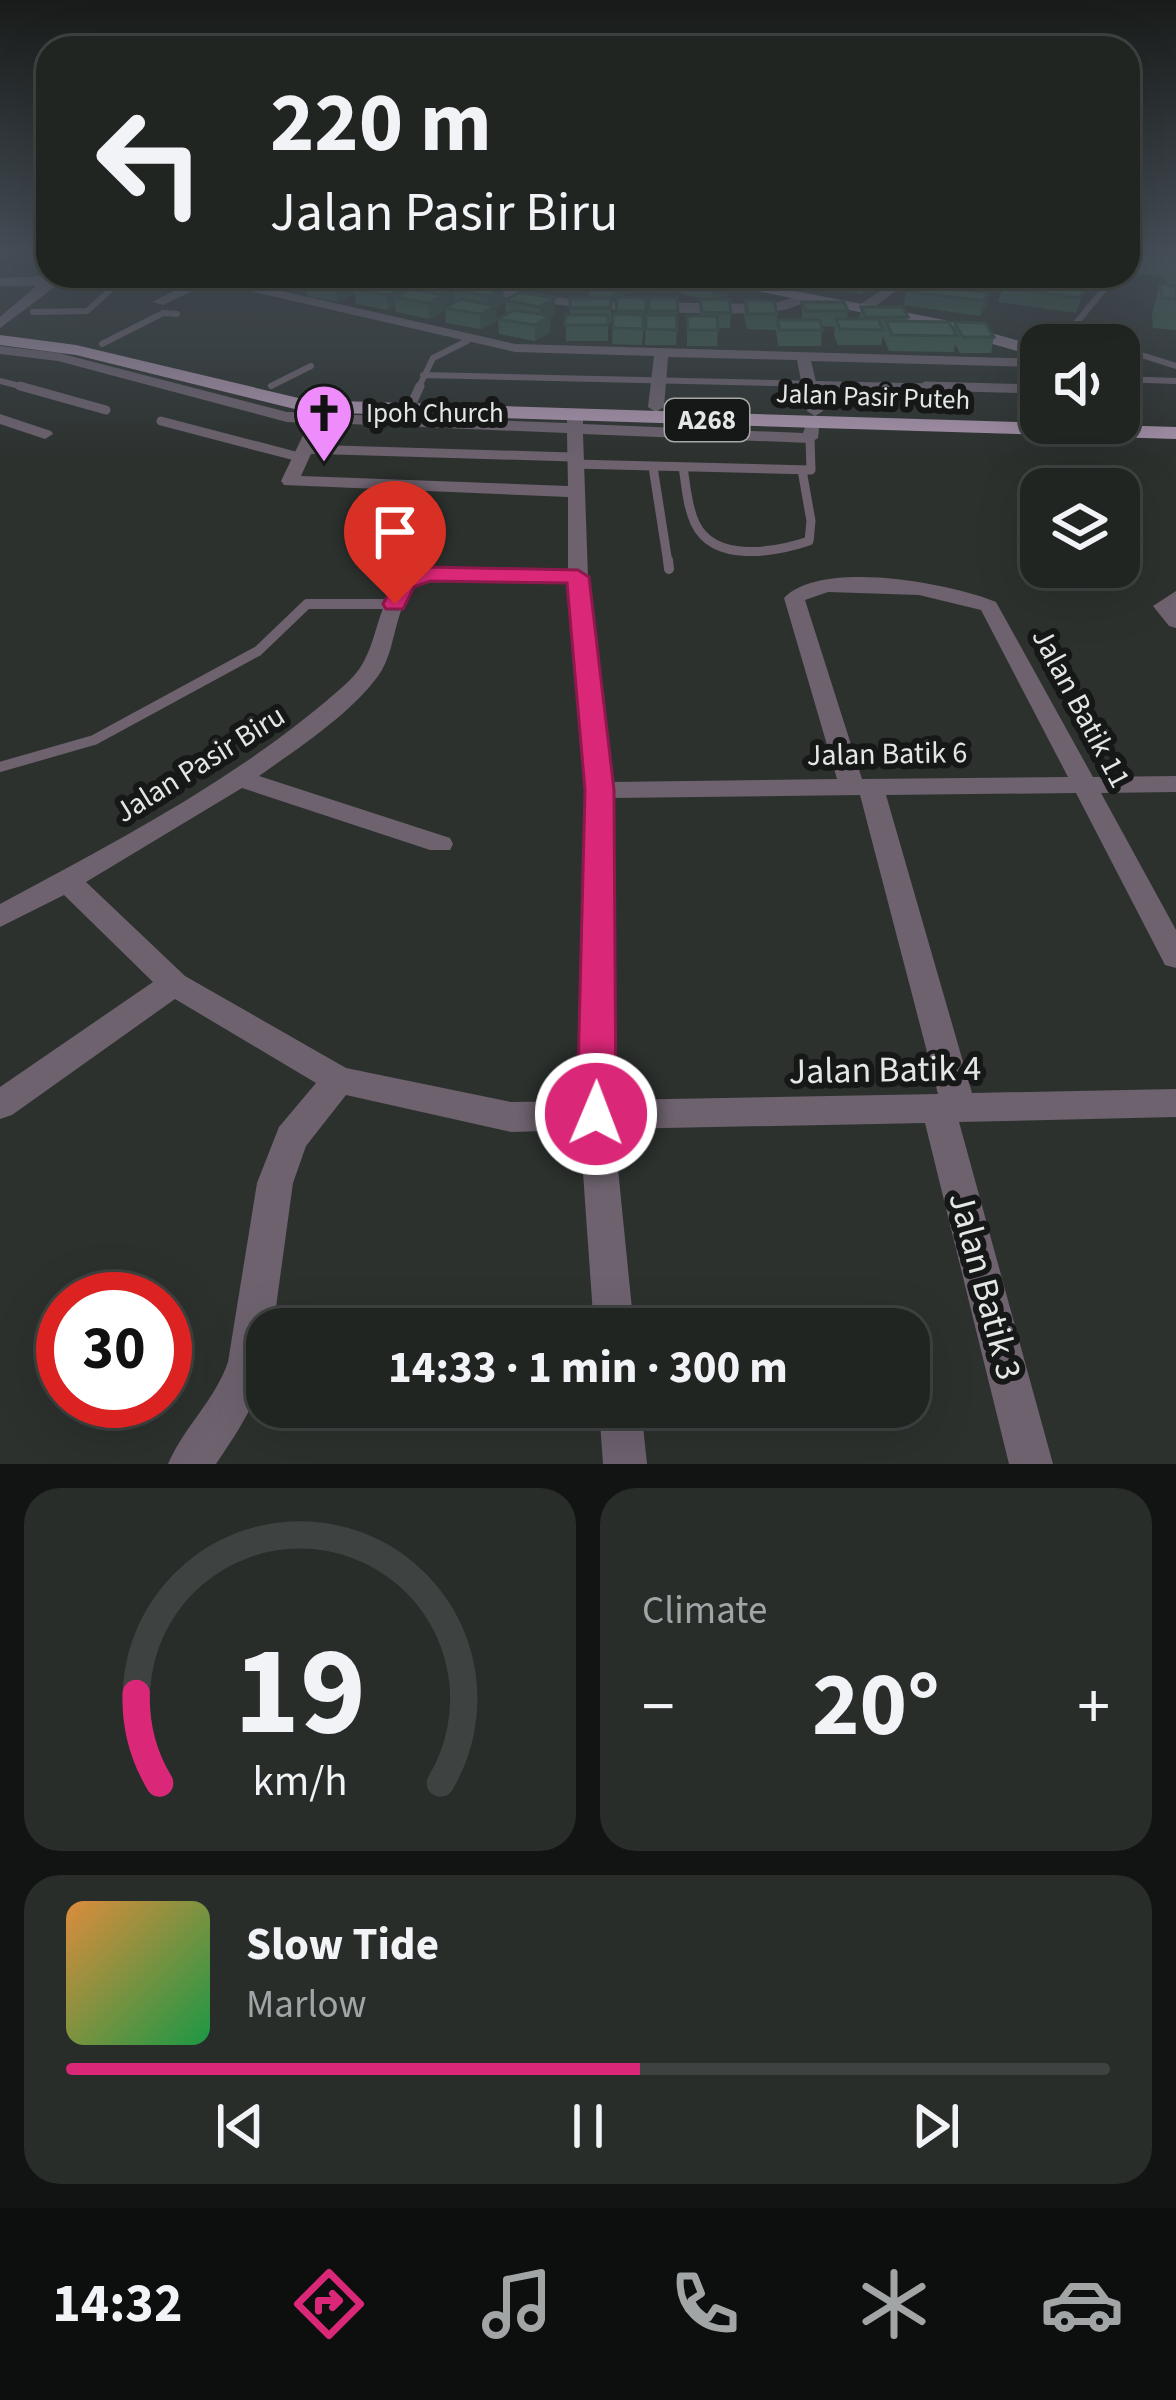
<!DOCTYPE html>
<meta charset="utf-8">
<style>
body{margin:0;font-family:"Source Sans 3",sans-serif;background:#292d2a;color:#f1f3f6;height:100vh;display:flex;flex-direction:column;font-size:45px;white-space:nowrap}
*{box-sizing:border-box;margin:0}
p{font-size:39px;color:#a2a5a5}
.icon{flex:none;width:66px;height:66px;fill:none;stroke:currentColor;stroke-width:2;stroke-linecap:round;stroke-linejoin:round}
.map{position:relative;height:1464px;overflow:hidden}
.details{display:flex;flex-direction:column;gap:24px;padding:24px;background:#121413;flex:1}
.details>*{flex:none}
.hud{position:absolute;left:36px;top:36px;width:1104px;height:252px;border-radius:36px;box-shadow:0 12px 48px #0002,0 0 0 3px #3e4240;background:#212522;color:#f1f3f6;overflow:hidden}
.buttons{position:absolute;left:1020px;top:324px;display:grid;gap:24px}
.buttons a{display:grid;place-items:center;width:120px;height:120px;border-radius:24px;background:#212522;box-shadow:0 12px 48px #0002,0 0 0 3px #3e4240;font-size:60px}
.speed{position:absolute;left:36px;top:1272px;display:flex;gap:24px;font-size:60px;font-weight:700;text-align:center}
.speed>*{display:grid;place-content:center;width:156px;height:156px;border-radius:50%;background:#212522;box-shadow:0 12px 48px #0002,0 0 0 3px #3e4240;line-height:1}
.speed .limit{border:18px solid #d22;background:#fff;color:#111}
.pin{position:absolute;display:grid;place-items:center;width:102px;height:102px;color:#fff;margin:-123px -51px;border-radius:50% 50% 50% 0;rotate:-45deg;box-shadow:0 0 12px #0007}
.pin .icon{rotate:45deg}
.me{position:absolute;width:132px;margin:-66px;rotate:1deg;stroke-linejoin:round;filter:drop-shadow(0 0 9px #0008)}
.turn{display:flex;align-items:center;gap:42px;height:252px;padding:0 36px;font-size:54px}
.turn .icon{width:156px;height:156px;stroke-width:2.5}
.turn b{display:block;font-size:84px;line-height:102px}
.big{font-size:90px;font-weight:700;line-height:1.1}
.details .tile{flex:1;display:flex;flex-direction:column;justify-content:center;gap:18px;min-width:0;padding:0 42px;border-radius:36px;background:#292d2a}
.details .dial{align-items:center;gap:0}
.dial svg{height:312px;overflow:visible;fill:none;stroke:#3e4240;stroke-width:7;stroke-linecap:round;text-anchor:middle}
.dial text{fill:#f1f3f6;stroke:none}
.song{display:flex;align-items:center;gap:36px}
.cover{width:144px;height:144px;border-radius:18px;background:linear-gradient(135deg,hsl(30 70% 55%),hsl(140 70% 35%))}
.played{height:12px;border-radius:6px;background:linear-gradient(90deg,#db2777 55%,#3e4240 55%)}
.keys{display:flex;justify-content:space-around;direction:ltr}
.heat{display:flex;justify-content:space-between;align-items:center;font-size:66px;direction:ltr}
.details .tiles{flex:1;display:grid;gap:24px;grid-template-columns:1fr 1fr}
.tile:last-child{grid-column:span 2}
.trip{position:absolute;left:246px;top:1308px;width:684px;height:120px;border-radius:36px;background:#212522;box-shadow:0 12px 48px #0002,0 0 0 3px #3e4240;font-weight:700;line-height:120px;text-align:center}
.tabs{display:flex;height:192px;justify-content:space-around;align-items:center;background:#0d0f0e;color:#a2a5a5}
.tabs .icon{width:84px;height:84px}
.tabs .selected{color:#db2777}
.tabs b{font-size:54px;color:#f1f3f6}
.map>svg:first-child{display:block}
.lines{fill:none;stroke-linecap:round;stroke-linejoin:round}
.lane-far2{stroke:#6d626e;stroke-width:6}
.lane-far1{stroke:#6d626e;stroke-width:9}
.lane{stroke:#6d626e;stroke-width:10}
.street{fill:#6d626e;fill-rule:evenodd}
.secondary{fill:#8f7e91;fill-rule:evenodd}
.primary{fill:#a993ab;fill-rule:evenodd}
.wall{fill:#395949}
.shaded-wall{fill:#2e483c}
.building{fill:#426755;stroke:#2e483c;stroke-width:3}
.route{fill:#db2777;stroke:#8e194d;stroke-width:3}
.labels{text-anchor:middle;dominant-baseline:central;stroke-width:12;stroke-linejoin:round;paint-order:stroke}
.far-street-label{font-size:27px;fill:#e3e6e4;stroke:#161817}
.far-poi-label{font-size:27px;fill:#e3e6e4;stroke:#161817;text-anchor:start}
.shield{fill:#161817;stroke:#a6a8a6;stroke-width:3}
.shield-label{font-size:27px;font-weight:bold;fill:#e3e6e4}
.street-label{font-size:30px;fill:#e3e6e4;stroke:#161817}
.near-street-label{font-size:36px;fill:#e3e6e4;stroke:#161817}
</style>
<div class="map">
<svg width="1176" height="1464" viewBox="0 0 1176 1464">
<rect width="100%" height="100%" fill="#2c312e"/>
<g class="lines">
<!-- lane-far2 -->
<path class="lane-far2" d="M33,312L87,311L117,284L64,283
M102,344L163,313L177,314
M1110,345L1072,328L1115,276
M1119,348L1176,366
M423,375L1041,389
M1119,379L1176,381
M0,381L31,389
M271,386L311,366
M418,389L433,358L467,341"/>
<!-- lane-far1 -->
<path class="lane-far1" d="M20,386L106,410
M926,386L1041,389
M413,401L420,386
M161,421L299,457
M303,449L572,457
M573,464L811,470L810,438
M653,467L668,563
M683,467C686,485 687,506 695,523C714,564 776,552 809,541L811,521L802,470"/>
<!-- lane -->
<path class="lane" d="M668,560L669,569
M0,767L94,740L258,651L307,604H395"/>
<!-- street -->
<path class="street" d="M0,255H9L0,260Z
M48,276H61L56,286L0,328V317L36,286H0V278Z
M193,276H215L515,344L1041,359V367L811,361L823,411L815,416L807,411L797,360L668,357L664,407L656,412L648,407L654,356L515,352L211,282L163,305L152,302L198,279Z
M441,276L581,301L771,304L807,294L813,298C802,305 784,311 770,312C712,317 479,310 441,276Z
M898,279L908,282L869,311H859V305Z
M0,346L59,353L287,412L314,413L324,403L332,408L329,414L567,423V416L575,411L583,416V424L803,433L808,419H820L818,438L810,443L583,434L588,577L611,782L837,779L784,598C822,559 949,583 996,602L1093,777L1176,776V792L1101,793L1176,930V968L1165,965L1076,793L886,795L972,1093L1176,1089V1117L959,1122L1053,1464H1009L925,1123L614,1129L634,1329H594L580,1130L511,1132L346,1095L306,1146L293,1183L273,1329H267C267,1389 248,1416 216,1464H168C184,1427 215,1400 228,1362L257,1183L279,1127L316,1083L175,999L12,1115L0,1119V1087L153,982L64,895L0,927V904C121,839 245,775 348,682C388,646 367,583 427,568L568,571V497L284,485L281,481L309,423L287,422L58,361L0,354ZM325,423L567,433L568,486L301,476ZM427,580L569,583L586,790L579,1101L511,1102L346,1068L185,976L86,882L242,788L430,850H450L453,844L450,838L259,776C297,749 357,710 382,670C398,644 395,590 427,580ZM828,592L919,595L981,610L1068,777L862,779L805,600ZM860,795L938,1094L613,1100L612,798Z
M0,414L51,431L53,434L45,439L0,424Z
M1176,591V628L1169,626L1153,606Z
M599,1407H641L647,1464H603Z"/>
<!-- secondary -->
<path class="secondary" d="M685,276H717L940,319L1041,347V358L937,328Z"/>
<!-- primary -->
<path class="primary" d="M0,335L76,345L307,400L1176,427V439L307,412L76,355L0,345Z"/>
</g>
<!-- wall -->
<path class="wall" d="M1140,255H1176V330L1153,328L1152,314L1160,285H1167L1166,276L1138,274L1137,267Z
M385,276H434V279L503,288L504,303L496,307V321L481,329L446,323L445,308L455,302V300L445,304V310L429,319L396,312L395,306L388,310L356,304L354,289L389,284L390,278Z
M600,276H712L728,295L717,299L731,313L730,328H718L717,346H687V316H699L700,299H702L680,293L681,287L668,293L645,289V285L639,288L633,286V291L619,297L646,298L642,345L612,344L613,314H616L617,298L611,301V323H608V341H566V315H570V298H599L589,296V281Z
M800,276H889L862,294L837,289L838,276L824,285L799,281Z
M980,276H1082L1078,289L1084,290L1076,313L998,302L1004,284L979,281Z
M353,280L354,294L338,302L307,296L305,281Z
M906,291L989,293L986,308L980,316L904,305Z
M555,298V314L550,317V332L535,341L499,334L498,319L506,314L505,300Z
M649,298L678,311L676,345H645L646,315H648Z
M745,300L777,314V320H802V302L848,311L847,319H859L861,307L908,317L907,321L953,329L954,322L994,337L991,353H960L955,344L954,352L889,351L883,336L884,332L881,345H838L834,335L835,327L822,326L821,346H778L776,330L747,329L744,315Z"/>
<!-- shaded-wall -->
<path class="shaded-wall" d="M427,276H434L435,287L420,285L421,293L411,298L410,283Z
M633,276V291L612,301V286Z
M640,276H645V285L639,288Z
M674,276H688L681,278V287L668,293L669,279Z
M825,276H839L824,285Z
M870,276H889L862,294L864,280Z
M353,280L354,294L338,302L336,287Z
M466,280L467,292L454,290L455,300L445,304V310L429,319L428,303L442,296V290Z
M729,280L728,295L711,301L712,287Z
M404,287L405,299L394,297L395,306L388,310L387,295Z
M503,288L504,303L496,307V321L481,329L480,314L489,309L488,296Z
M989,293L986,308L980,316L983,301Z
M555,298V314L550,317V332L535,341V325L541,322L540,307Z"/>
<!-- building -->
<path class="building" d="M317,276H334L353,280L336,287L305,281Z
M394,276H427L410,283L388,278Z
M442,276L466,280L442,290L420,285Z
M600,276H633L612,286L589,281Z
M688,276H712L729,280L712,287L681,278Z
M1006,280L1084,290L1080,298L1001,287Z
M372,281L404,287L387,295L354,289Z
M470,282L503,288L488,296L454,290Z
M913,283L989,293L983,301L906,291Z
M1160,285L1176,286V299L1162,298Z
M411,289L444,295L428,303L394,297Z
M520,292L555,298L540,307L505,300Z
M617,297L646,298V311H616Z
M570,298H611V308H570Z
M649,298H677L678,311H649Z
M461,299L496,306L480,314L445,308Z
M700,299H729L731,313L702,312Z
M745,300L774,301L777,314H748Z
M802,302H844L848,311H806Z
M861,307H903L908,317H866Z
M514,310L550,316L535,325L498,319Z
M613,314L643,315V329L613,328Z
M566,315H608V325H565Z
M646,315H676L677,330L646,329Z
M687,316H717L718,330H688Z
M836,319H878L883,330L840,329Z
M777,320H819L823,330H780Z
M886,321L949,322L957,336L892,335Z
M954,322L985,323L994,337H963Z"/>
<!-- sky -->
<linearGradient id="sky" x2="0" y2="1"><stop stop-color="#181b19"/><stop offset="0.55" stop-color="#454e57"/><stop offset="1" stop-color="#454e57" stop-opacity="0"/></linearGradient>
<rect width="1176" height="460" fill="url(#sky)"/>
<!-- route -->
<path class="route" d="M427,567L578,570L589,577L614,790L616,1114L610,1126L596,1131L583,1126L577,1114L585,790L567,583L430,581L414,587L403,609H386L383,604L397,578Z"/>
<!-- icons -->
<defs>
<g id="church-pin" transform="scale(3)"><path d="M0 17L-7.5 6A9.5 9.5 0 1 1 7.5 6Z" fill="#ed8cfa" stroke="#161817"/><path d="M-1.2-6h2.4v3.5h3.3v2.4h-3.3V6h-2.4V-.1h-3.3v-2.4h3.3Z" fill="#111"/></g>
</defs>
<g fill-rule="evenodd">
<use href="#church-pin" x="324" y="413"/>
</g>
<g class="labels">
<!-- far-street labels -->
<g class="far-street-label">
<text transform="translate(873 397) rotate(2)">Jalan Pasir Puteh</text>
</g>
<!-- far-poi labels -->
<g class="far-poi-label">
<text x="366" y="413">Ipoh Church</text>
</g>
<!-- shield labels -->
<rect class="shield" x="665" y="399" width="84" height="42" rx="9"/>
<g class="shield-label">
<text x="707" y="420">A268</text>
</g>
<!-- street labels -->
<g class="street-label">
<text transform="translate(1081 708) rotate(62)">Jalan Batik 11</text>
<text transform="translate(887 754) rotate(-1)">Jalan Batik 6</text>
<text transform="translate(200 764) rotate(-32)">Jalan Pasir Biru</text>
</g>
<!-- near-street labels -->
<g class="near-street-label">
<text transform="translate(885 1070) rotate(-1)">Jalan Batik 4</text>
<text transform="translate(985 1286) rotate(75)">Jalan Batik 3</text>
</g>
</g>
</svg>
<div class="buttons">
<a><svg class="icon" aria-label="sound" viewBox="0 0 24 24"><path d="M4 9h4l5-4v14l-5-4H4zM17 9q2 3 0 6"/></svg></a>
<a><svg class="icon" aria-label="layers" viewBox="0 0 24 24"><path d="M12 4l9 5-9 5-9-5zM3 14l9 5 9-5"/></svg></a>
</div>
<div class="speed"><div class="limit">30</div></div>
<div class="pin" style="left:395px;top:604px;background:#d93025"><svg class="icon" aria-label="arrive" viewBox="0 0 24 24"><path d="M6 21V4h12l-3 4 3 4H6"/></svg></div>
<svg class="me" style="left:596px;top:1114px" viewBox="-20 -20 40 40"><circle r="17" fill="#db2777" stroke="#fff" stroke-width="3"/><path d="M0-11L8 9 0 5-8 9z" fill="#fff"/></svg>
<div class="trip">14:33 · 1 min · 300 m</div>
<div class="hud">
<div class="turn"><svg class="icon" aria-label="left" viewBox="0 0 24 24"><path d="M17 20v-9H6M10 6l-5 5 5 5"/></svg><div><b>220 m</b>Jalan Pasir Biru</div></div>
</div>
</div>
<section class="details">
<div class="tiles">
<div class="tile dial"><svg viewBox="0 0 100 80">
<path d="M14 69A42 42 0 1 1 86 69"/>
<path d="M14 69A42 42 0 0 1 8 46" stroke="#db2777"/>
<text x="50" y="56" font-size="32" font-weight="700">19</text>
<text x="50" y="72" font-size="11">km/h</text>
</svg></div>
<div class="tile"><p>Climate</p>
<div class="heat"><a>−</a><b class="big">20°</b><a>+</a></div>
</div>
<div class="tile">
<div class="song"><i class="cover"></i><div><b>Slow Tide</b><p>Marlow</p></div></div>
<div class="played"></div>
<div class="keys"><svg class="icon" aria-label="previous" viewBox="0 0 24 24"><path d="M18 5L8 12l10 7zM5 5v14"/></svg><svg class="icon" aria-label="pause" viewBox="0 0 24 24"><path d="M8 5v14M16 5v14"/></svg><svg class="icon" aria-label="next" viewBox="0 0 24 24"><path d="M6 5l10 7-10 7zM19 5v14"/></svg></div>
</div>
</div>
</section>
<nav class="tabs">
<b>14:32</b>
<svg class="icon selected" aria-label="directions" viewBox="0 0 24 24"><path d="M12 3l9 9-9 9-9-9zM9 14v-3h6M13 9l2 2-2 2"/></svg>
<svg class="icon" aria-label="music" viewBox="0 0 24 24"><path d="M9 18V5l10-2v13"/><circle cx="6" cy="18" r="3"/><circle cx="16" cy="16" r="3"/></svg>
<svg class="icon" aria-label="phone" viewBox="0 0 24 24"><path d="M5 4h4l2 5-3 2q2 4 5 5l2-3 5 2v4C11 20 4 13 5 4z"/></svg>
<svg class="icon" aria-label="climate" viewBox="0 0 24 24"><path d="M12 3v18M4 7l16 10M4 17L20 7"/></svg>
<svg class="icon" aria-label="car" viewBox="0 0 24 24"><path d="M5 17H2v-5l4-1 3-4h7l3 4 3 1v5h-3M9 17h6M6 11h13"/><circle cx="7" cy="17" r="2"/><circle cx="17" cy="17" r="2"/></svg>
</nav>
